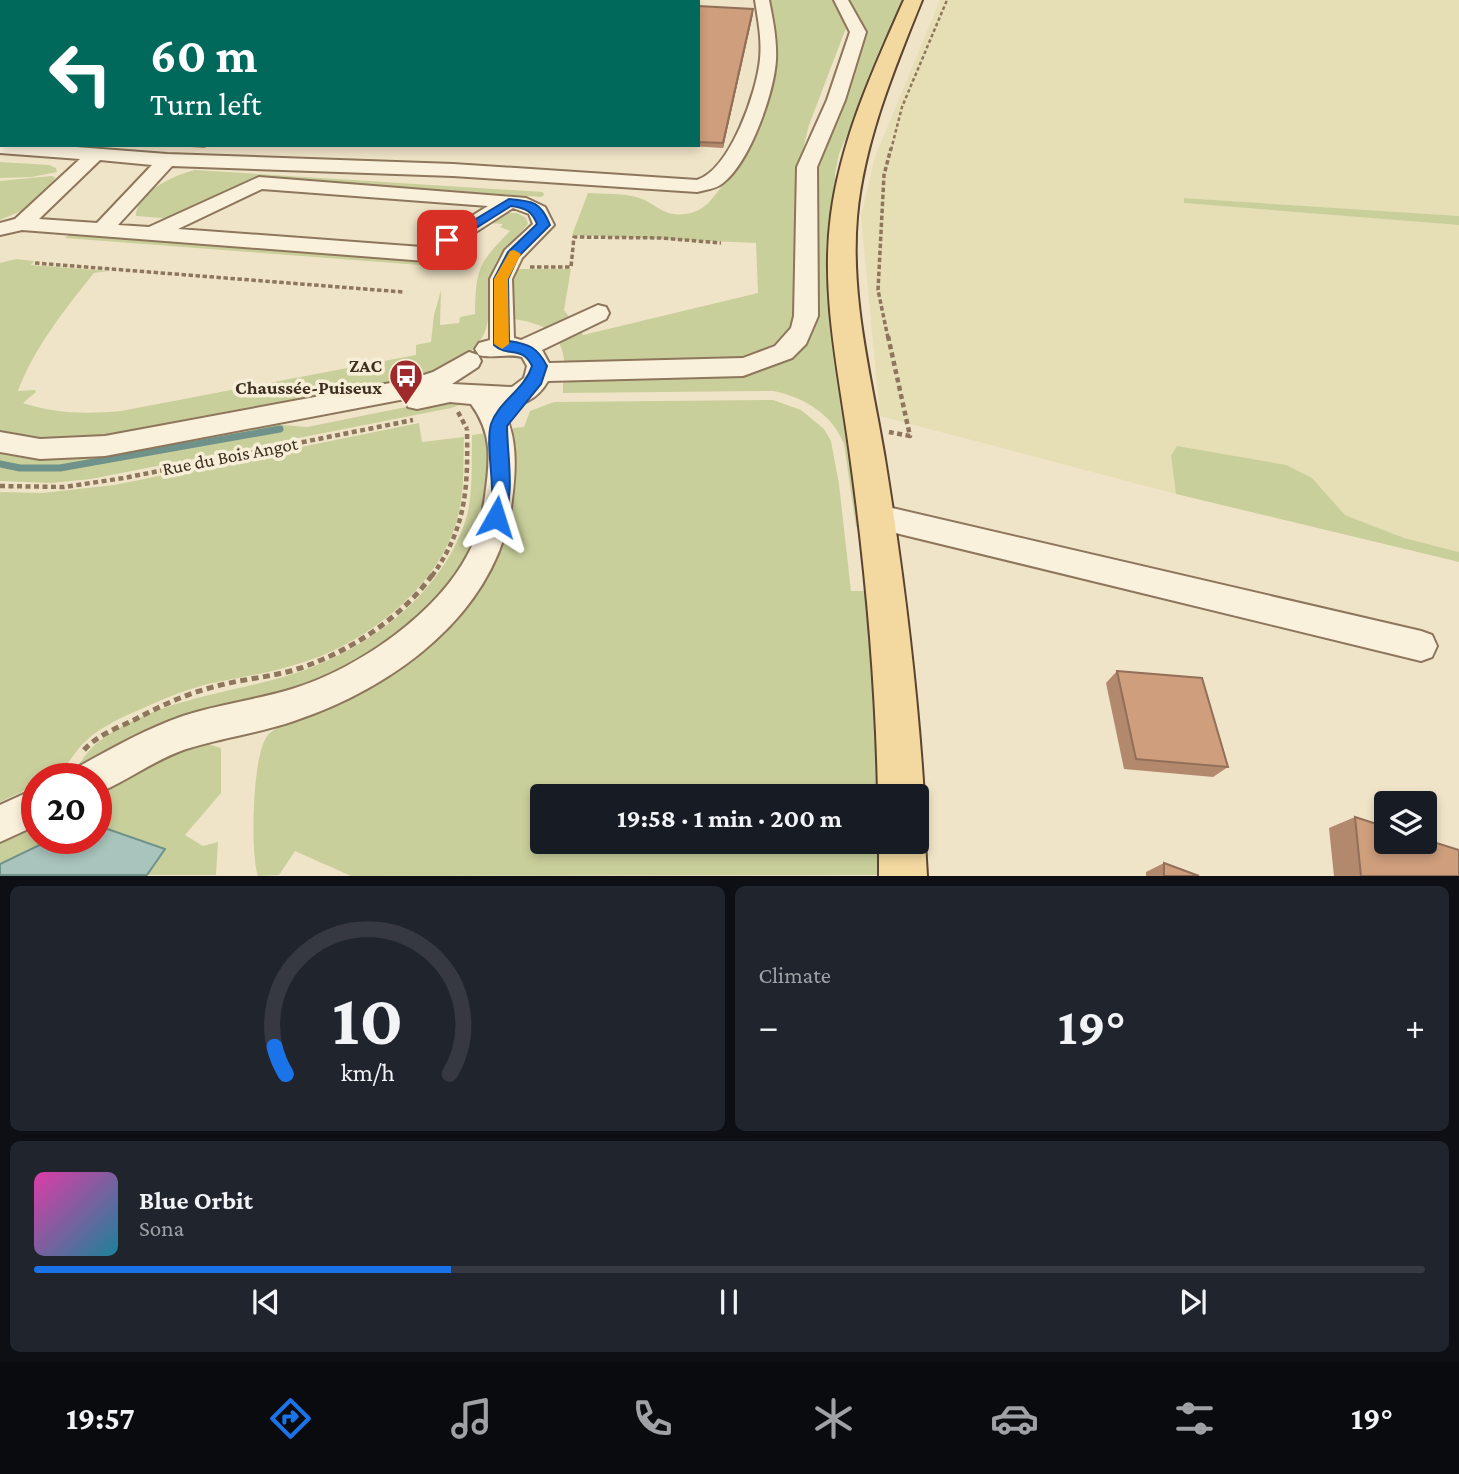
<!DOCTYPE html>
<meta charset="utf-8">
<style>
body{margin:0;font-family:"Crimson Pro",serif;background:#20242c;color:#f1f3f6;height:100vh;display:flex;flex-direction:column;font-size:26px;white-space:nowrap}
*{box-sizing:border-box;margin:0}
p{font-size:23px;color:#9ea1a6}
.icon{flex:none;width:38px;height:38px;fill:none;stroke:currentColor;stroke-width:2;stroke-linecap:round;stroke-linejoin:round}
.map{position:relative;height:876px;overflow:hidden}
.sheet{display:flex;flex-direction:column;gap:10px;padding:10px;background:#0d0f14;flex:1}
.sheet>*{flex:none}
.banner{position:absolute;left:0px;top:0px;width:700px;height:147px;box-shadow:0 4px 10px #0003;background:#00695c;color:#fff;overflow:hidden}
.buttons{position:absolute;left:1374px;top:791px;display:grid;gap:14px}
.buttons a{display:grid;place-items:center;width:63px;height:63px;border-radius:7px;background:#171b24;box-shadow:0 4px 10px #0003;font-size:35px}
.speed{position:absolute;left:21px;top:763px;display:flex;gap:14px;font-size:35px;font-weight:700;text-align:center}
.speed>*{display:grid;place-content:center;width:91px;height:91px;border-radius:50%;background:#171b24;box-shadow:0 4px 10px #0003;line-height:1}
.speed .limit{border:10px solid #d22;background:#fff;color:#111}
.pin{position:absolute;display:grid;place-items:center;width:60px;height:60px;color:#fff;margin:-30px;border-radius:14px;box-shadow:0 4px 10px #0006}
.me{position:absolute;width:77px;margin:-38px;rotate:6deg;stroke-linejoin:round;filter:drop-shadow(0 0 5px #0008)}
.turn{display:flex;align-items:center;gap:24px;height:147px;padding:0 35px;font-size:32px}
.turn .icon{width:91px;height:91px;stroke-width:2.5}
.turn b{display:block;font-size:49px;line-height:60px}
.big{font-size:52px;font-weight:700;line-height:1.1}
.sheet .tile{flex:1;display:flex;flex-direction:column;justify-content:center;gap:10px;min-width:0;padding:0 24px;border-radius:10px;background:#20242c}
.sheet .dial{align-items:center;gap:0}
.dial svg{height:182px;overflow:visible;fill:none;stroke:#363941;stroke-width:7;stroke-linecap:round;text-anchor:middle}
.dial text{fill:#f1f3f6;stroke:none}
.song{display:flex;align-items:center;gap:21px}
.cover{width:84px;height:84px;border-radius:10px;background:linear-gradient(135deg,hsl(320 70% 55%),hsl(190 70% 35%))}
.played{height:7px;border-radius:4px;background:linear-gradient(90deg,#1a73e8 30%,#363941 30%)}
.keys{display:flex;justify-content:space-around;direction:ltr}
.heat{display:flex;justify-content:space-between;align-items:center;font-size:38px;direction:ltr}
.sheet .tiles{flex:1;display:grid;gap:10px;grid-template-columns:1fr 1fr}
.tile:last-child{grid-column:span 2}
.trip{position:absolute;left:530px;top:784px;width:399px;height:70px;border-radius:7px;background:#171b24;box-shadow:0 4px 10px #0003;font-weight:700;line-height:70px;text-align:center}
.tab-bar{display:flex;height:112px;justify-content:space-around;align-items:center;background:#090b0e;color:#9ea1a6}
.tab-bar .icon{width:49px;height:49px}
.tab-bar .current{color:#1a73e8}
.tab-bar b{font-size:32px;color:#f1f3f6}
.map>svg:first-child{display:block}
.farmland{fill:#e6deb5}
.green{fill:#c9cf9b}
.water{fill:#a9c4bc;stroke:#6f938a;stroke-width:2}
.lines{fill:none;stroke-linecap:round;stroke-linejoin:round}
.stream{stroke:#6f938a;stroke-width:7}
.minor-casing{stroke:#8d765c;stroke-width:4}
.major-casing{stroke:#5b4430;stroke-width:4}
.path-far3{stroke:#8d765c;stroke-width:2.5;stroke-dasharray:3.5 2.5;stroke-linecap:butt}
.path-far2{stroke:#8d765c;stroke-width:3.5;stroke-dasharray:4.5 2.5;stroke-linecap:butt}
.path-far1{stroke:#8d765c;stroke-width:4.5;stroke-dasharray:5 3.5;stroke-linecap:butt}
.path{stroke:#8d765c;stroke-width:5;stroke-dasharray:7 4.5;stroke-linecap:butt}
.minor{fill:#faf1dc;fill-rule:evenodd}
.major{fill:#f3d9a0;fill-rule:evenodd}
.wall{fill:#b2896c}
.shaded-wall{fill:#916f58}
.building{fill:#cf9f7d;stroke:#916f58;stroke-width:2}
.route{fill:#1a73e8;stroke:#114b97;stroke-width:2}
.slow{fill:#f59e0b}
.labels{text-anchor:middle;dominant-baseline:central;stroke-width:7;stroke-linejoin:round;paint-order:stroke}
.poi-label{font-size:19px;font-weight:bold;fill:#3d2e20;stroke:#f7eed8;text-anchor:end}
.street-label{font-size:19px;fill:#3d2e20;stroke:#f7eed8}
</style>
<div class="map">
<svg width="1459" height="876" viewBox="0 0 1459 876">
<rect width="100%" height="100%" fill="#f0e4c8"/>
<!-- farmland -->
<path class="farmland" d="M940,0H1459V216L1184,198V203L1459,225V552L1404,538L1345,515L1312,478L1171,456L1176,494L880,416L861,216L875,157Z"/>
<!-- green -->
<path class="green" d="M767,0H833L846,28L809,125L802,153L797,208L800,275L792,336L757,358L565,366C562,332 545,324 514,319L512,288L515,269H571L564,310L583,335L758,293L756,243L572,235L588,193C604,194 621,193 636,197C656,202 661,217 685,214C704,212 712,199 722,186C754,144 776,95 776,42C776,28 770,13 767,0Z
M843,0H904L839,154L835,174L864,527H856L844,444C832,414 805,398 774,391L563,393V376L788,356L815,169L860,37Z
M0,162L49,165L56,168L57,172L32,177L0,178Z
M195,170L543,192L544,195L541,197L265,177L246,182L175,219L136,216C135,193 176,174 195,170Z
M51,176L55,177L54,180L21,211L0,220V181Z
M1184,198L1459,216V225L1184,203Z
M502,213H517L526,218L528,224L498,258L490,276C489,332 492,343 439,372C384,387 328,395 272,406C193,422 78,456 0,430V263L16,259L34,261L31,265L109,271L94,273C65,309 34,348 18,391L35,390L36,392L23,403C56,414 87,414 121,411L416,355V345L431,342L434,315L441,290L440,325L459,323L460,317L475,314C476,268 478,264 510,231L500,227L503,224L489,223L452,255L447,254L433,266L65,238L70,234L420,260Z
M773,400L801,410L824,429L831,441L839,484L851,591H872L886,757V796H542V842H886L887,875L351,876L295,851L279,875L258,876C250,853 252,753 268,735C283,718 337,707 360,694C376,685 394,673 408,661C421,651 495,558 501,544C516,507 513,468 513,428L524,427L530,411L554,402Z
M431,402H469L451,408L91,479L51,483L0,481V454L44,459L85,458L270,424L307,427Z
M419,423L422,442L464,437C463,462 465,490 458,516C441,585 368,643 301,663C271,673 240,677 208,684C184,690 161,700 139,710C122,717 101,727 88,739C69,755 66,779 37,779V785L0,802V492L42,493L114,485Z
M487,433V483L477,531L462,563L445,587L403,633L365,659L305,687L135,738L74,771C81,762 88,750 97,743C146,704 214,695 272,680C352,660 434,606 464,525C474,498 471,464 472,435Z
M1177,446L1286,465L1312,478L1345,515L1404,538L1459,552V562L1176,494L1171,456Z
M208,744L221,748V793L185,835L203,846L218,842L216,875H0V841L37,823V838H96V794L170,755Z"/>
<!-- water -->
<path class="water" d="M96,825L165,849L147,875H0V864L54,838H96Z"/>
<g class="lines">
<!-- stream -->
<path class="stream" d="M0,464L20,468H60L280,429"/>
<!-- minor casing -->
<g class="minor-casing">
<path id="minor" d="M755,0H769C773,20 777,40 776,60C774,93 750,162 723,183C716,189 705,190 697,192L453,176L172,166L118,225L149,227L259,177L526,198L545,207L554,225L522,258L512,279L514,338L521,340L598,305L606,307L609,313L606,319L542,350L549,363L743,358L775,346L791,328L794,316L797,167L827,100L850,32L834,0H848L866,32L845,100L817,167L818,316L806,344L792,358L743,376L548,381C537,400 522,406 501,407C518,434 516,469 512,500C499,612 394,688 294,721C259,733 221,738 186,749C154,760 127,781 96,794V779H72L78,767C112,748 146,729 183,716C219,704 256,700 292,689C357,669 438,614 469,552C479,534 482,516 485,496C490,460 493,434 471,404L450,402L417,409L408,407L405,399L105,456L40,459L0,452V432L40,439L105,436L412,379L433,372L469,352L478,355L481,361L478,367L452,384L512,387L524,378L527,366L522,357C506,353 493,359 479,355L475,349L479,343L490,340V279L505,250L533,224L529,214L513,208L434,259L426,261L22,230L0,235V223L15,219L80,159L0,153V141L2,145H50L167,154L453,164L697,180C730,170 757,92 760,59C762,39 758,20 755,0ZM100,160L152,165L97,223L39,219ZM262,189L488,206L422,247L178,229Z
M875,504L1421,631L1432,635L1437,646L1432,657L1421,661L875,528L865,524L861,516L865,508Z
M37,788V825L0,842V805Z"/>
</g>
<!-- major casing -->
<g class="major-casing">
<path id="major" d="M904,0H922C894,70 864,141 857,217C850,299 872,380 885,459C903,571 917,683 924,796L917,812V796H878C876,684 866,574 851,463C841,382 820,298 831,215C841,139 873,70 904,0Z
M917,825L925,842L927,876H879V842H917Z"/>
</g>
<!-- path-far3 -->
<path class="path-far3" d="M891,150L902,107L947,0"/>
<!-- path-far2 -->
<path class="path-far2" d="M35,263L403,292
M530,267H571L574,237L661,238L721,243
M888,338L878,290L884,175L891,148"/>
<!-- path-far1 -->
<path class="path-far1" d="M888,336L910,436L889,432
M458,412L467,429
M0,486L64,487L124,478L413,420
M432,576C467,527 468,487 467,429"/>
<!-- path -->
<path class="path" d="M84,750C96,736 117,728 134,720C160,706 188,693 217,686C246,678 277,677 306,666C355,648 402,617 433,574"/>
<!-- minor -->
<use href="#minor" class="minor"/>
<!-- major -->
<use href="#major" class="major"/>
</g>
<!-- wall -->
<path class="wall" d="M698,6L753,9V14L723,148L672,145H698Z
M165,145H212L204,148Z
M1117,671L1228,767L1213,777L1124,769L1106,683Z
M1355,817L1459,876H1334L1329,828Z
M1164,863L1199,876H1146V872Z"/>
<!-- shaded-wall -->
<path class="shaded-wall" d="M753,9V14L723,148V143Z"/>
<!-- building -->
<path class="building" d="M0,0H587L607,2H2V102H0Z
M698,6L753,9L723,143L698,142Z
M1117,671L1202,678L1228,767L1136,759Z
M1355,817L1386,827V842H1424V839L1459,850V876H1361Z
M1164,863L1199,876H1164Z"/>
<!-- route -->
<path class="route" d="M509,199C533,201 541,202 550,225L518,257L508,279L509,341C529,344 537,347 547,366L541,384L507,426C507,455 516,496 502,522L496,525L490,522C486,514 491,505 492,496C493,476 486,442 491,424C499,401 525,389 532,366C522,345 508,358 494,345V279L508,252L537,224C532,211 526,208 511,206L452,243L447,244L441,240Z"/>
<!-- slow -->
<path class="slow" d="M514,250L521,254L508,279L509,344L502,349L494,344V279L510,251Z"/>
<!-- icons -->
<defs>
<g id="bus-pin" transform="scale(1.75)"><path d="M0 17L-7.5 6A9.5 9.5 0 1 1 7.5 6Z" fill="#9e2a2b" stroke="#f7eed8"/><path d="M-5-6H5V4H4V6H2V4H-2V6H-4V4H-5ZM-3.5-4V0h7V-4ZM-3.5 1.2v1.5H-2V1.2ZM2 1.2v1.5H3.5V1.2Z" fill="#fff"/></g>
</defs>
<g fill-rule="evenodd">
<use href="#bus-pin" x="406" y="376"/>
</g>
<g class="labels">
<!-- poi labels -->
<g class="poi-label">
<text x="382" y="365">ZAC<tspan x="382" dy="22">Chaussée-Puiseux</tspan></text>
</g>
<!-- street labels -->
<g class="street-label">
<text transform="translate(230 456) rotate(-11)">Rue du Bois Angot</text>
</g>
</g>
</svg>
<div class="buttons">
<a><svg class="icon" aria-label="layers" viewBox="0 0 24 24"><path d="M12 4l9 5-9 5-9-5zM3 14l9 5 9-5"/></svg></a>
</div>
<div class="speed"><div class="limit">20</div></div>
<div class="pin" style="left:447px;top:240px;background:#d93025"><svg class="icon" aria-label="arrive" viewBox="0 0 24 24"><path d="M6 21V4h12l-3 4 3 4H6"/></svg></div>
<svg class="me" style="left:496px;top:517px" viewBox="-20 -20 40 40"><path d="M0-17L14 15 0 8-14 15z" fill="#1a73e8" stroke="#fff" stroke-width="4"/></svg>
<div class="trip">19:58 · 1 min · 200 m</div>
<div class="banner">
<div class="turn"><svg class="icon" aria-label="left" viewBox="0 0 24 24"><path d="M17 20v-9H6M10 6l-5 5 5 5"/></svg><div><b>60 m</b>Turn left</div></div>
</div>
</div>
<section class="sheet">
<div class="tiles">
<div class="tile dial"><svg viewBox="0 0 100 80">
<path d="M14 69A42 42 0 1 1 86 69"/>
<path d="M14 69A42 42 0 0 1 9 57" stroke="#1a73e8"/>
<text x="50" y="56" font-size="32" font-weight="700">10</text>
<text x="50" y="72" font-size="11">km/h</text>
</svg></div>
<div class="tile"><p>Climate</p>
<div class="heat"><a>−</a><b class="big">19°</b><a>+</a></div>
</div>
<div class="tile">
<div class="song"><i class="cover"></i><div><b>Blue Orbit</b><p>Sona</p></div></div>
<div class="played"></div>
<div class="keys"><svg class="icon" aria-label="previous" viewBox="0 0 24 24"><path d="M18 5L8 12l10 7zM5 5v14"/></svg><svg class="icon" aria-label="pause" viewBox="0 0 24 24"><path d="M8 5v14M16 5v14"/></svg><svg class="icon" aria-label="next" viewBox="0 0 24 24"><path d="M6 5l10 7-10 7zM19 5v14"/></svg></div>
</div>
</div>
</section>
<nav class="tab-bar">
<b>19:57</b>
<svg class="icon current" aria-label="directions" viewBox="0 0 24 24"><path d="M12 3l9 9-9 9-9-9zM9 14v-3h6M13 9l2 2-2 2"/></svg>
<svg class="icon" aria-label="music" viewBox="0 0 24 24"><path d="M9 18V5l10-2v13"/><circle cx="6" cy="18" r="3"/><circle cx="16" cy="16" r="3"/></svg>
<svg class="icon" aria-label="phone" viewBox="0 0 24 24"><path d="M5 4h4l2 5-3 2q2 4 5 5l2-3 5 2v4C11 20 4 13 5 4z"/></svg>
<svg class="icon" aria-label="climate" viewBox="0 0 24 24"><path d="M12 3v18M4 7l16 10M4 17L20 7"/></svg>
<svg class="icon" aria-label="car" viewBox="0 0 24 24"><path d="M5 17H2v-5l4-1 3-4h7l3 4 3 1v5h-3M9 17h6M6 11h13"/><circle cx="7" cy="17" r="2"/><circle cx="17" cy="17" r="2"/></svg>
<svg class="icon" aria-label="filters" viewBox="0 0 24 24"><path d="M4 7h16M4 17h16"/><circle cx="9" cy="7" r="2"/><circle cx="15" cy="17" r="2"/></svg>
<b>19°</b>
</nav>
